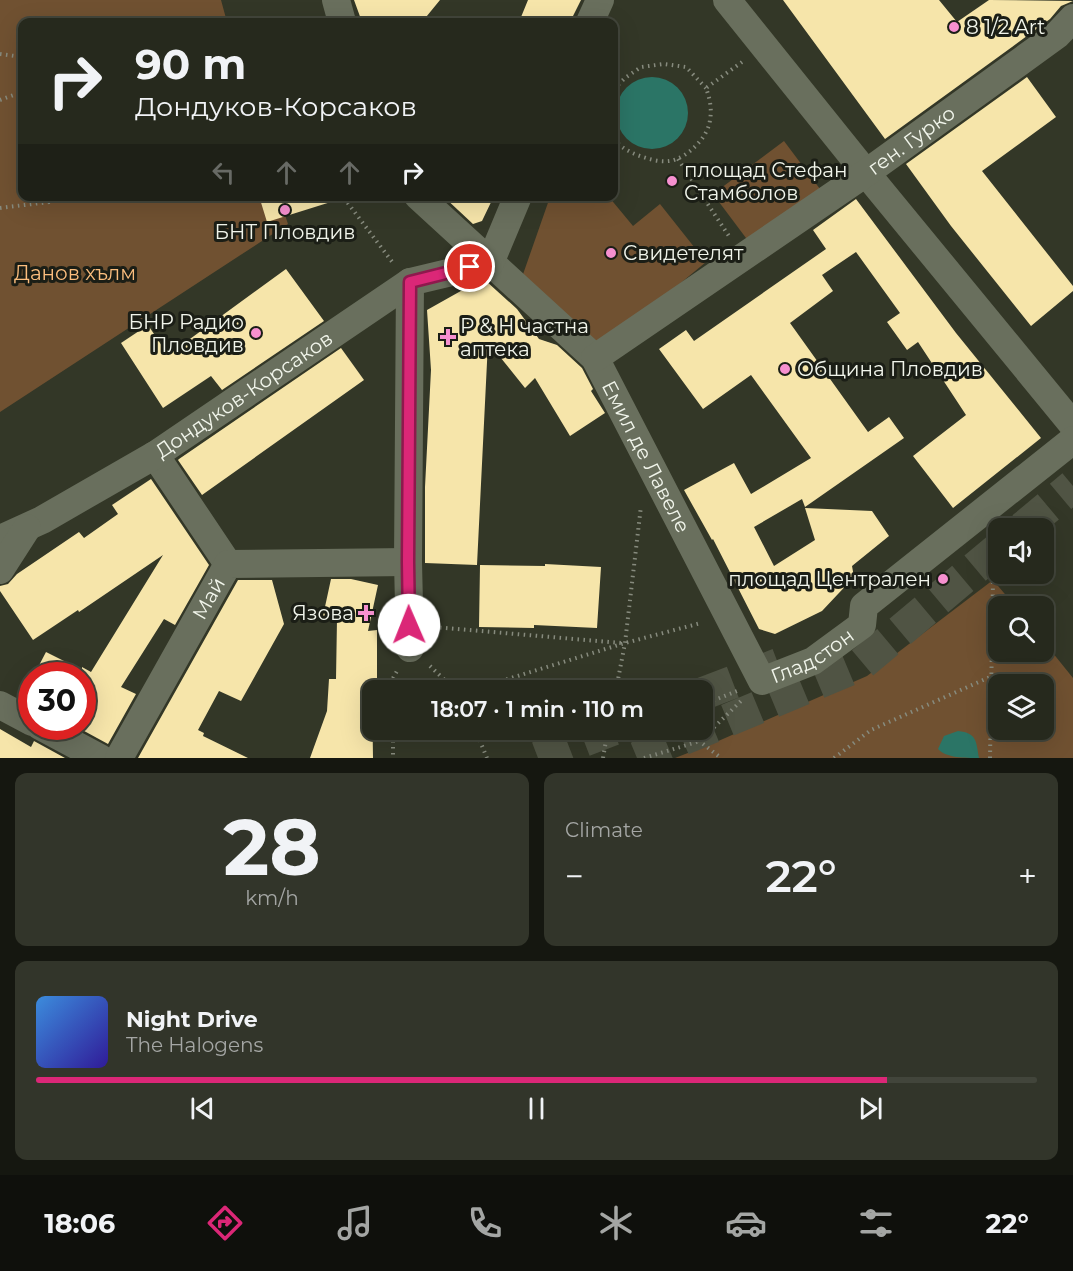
<!DOCTYPE html>
<meta charset="utf-8">
<style>
body{margin:0;font-family:Montserrat,sans-serif;background:#32352a;color:#f1f3f6;height:100vh;display:flex;flex-direction:column;font-size:22px;white-space:nowrap}
*{box-sizing:border-box;margin:0}
p{font-size:20px;color:#a4a6a4}
.icon{flex:none;width:33px;height:33px;fill:none;stroke:currentColor;stroke-width:2;stroke-linecap:round;stroke-linejoin:round}
.map{position:relative;height:758px;overflow:hidden}
.sheet{display:flex;flex-direction:column;gap:15px;padding:15px;background:#151710;flex:1}
.sheet>*{flex:none}
.banner{position:absolute;left:18px;top:18px;width:600px;height:183px;border-radius:12px;box-shadow:0 6px 24px #0002,0 0 0 2px #42453b;background:#26291d;color:#f1f3f6;overflow:hidden}
.controls{position:absolute;left:988px;top:518px;display:grid;gap:12px}
.controls a{display:grid;place-items:center;width:66px;height:66px;border-radius:12px;background:#26291d;box-shadow:0 6px 24px #0002,0 0 0 2px #42453b;font-size:30px}
.speed{position:absolute;left:18px;top:662px;display:flex;gap:12px;font-size:30px;font-weight:700;text-align:center}
.speed>*{display:grid;place-content:center;width:78px;height:78px;border-radius:50%;background:#26291d;box-shadow:0 6px 24px #0002,0 0 0 2px #42453b;line-height:1}
.speed .limit{border:9px solid #d22;background:#fff;color:#111}
.pin{position:absolute;display:grid;place-items:center;width:51px;height:51px;color:#fff;margin:-26px;border:3px solid #fff;border-radius:50%;box-shadow:0 2px 6px #0007}
.me{position:absolute;width:66px;margin:-33px;rotate:359deg;stroke-linejoin:round;filter:drop-shadow(0 0 4px #0008)}
.turn{display:flex;align-items:center;gap:21px;height:126px;padding:0 18px;font-size:27px}
.turn .icon{width:78px;height:78px;stroke-width:2.5}
.turn b{display:block;font-size:42px;line-height:51px}
.lanes{display:flex;align-items:center;height:57px;padding:0 18px;background:#0003;justify-content:center;gap:30px;direction:ltr}
.lanes .off{opacity:.35}
.big{font-size:45px;font-weight:600;line-height:1.1}
.sheet .tile{flex:1;display:flex;flex-direction:column;justify-content:center;gap:9px;min-width:0;padding:0 21px;border-radius:12px;background:#32352a}
.sheet .dial{align-items:center;gap:0}
.dial b{font-size:78px;line-height:1}
.song{display:flex;align-items:center;gap:18px}
.cover{width:72px;height:72px;border-radius:9px;background:linear-gradient(135deg,hsl(210 70% 55%),hsl(250 70% 35%))}
.played{height:6px;border-radius:3px;background:linear-gradient(90deg,#db2777 85%,#42453b 85%)}
.keys{display:flex;justify-content:space-around;direction:ltr}
.heat{display:flex;justify-content:space-between;align-items:center;font-size:33px;direction:ltr}
.sheet .tiles{flex:1;display:grid;gap:15px;grid-template-columns:1fr 1fr}
.tile:last-child{grid-column:span 2}
.trip{position:absolute;left:362px;top:680px;width:351px;height:60px;border-radius:12px;background:#26291d;box-shadow:0 6px 24px #0002,0 0 0 2px #42453b;font-weight:600;line-height:60px;text-align:center}
.tab-bar{display:flex;height:96px;justify-content:space-around;align-items:center;background:#0f100c;color:#a4a6a4}
.tab-bar .icon{width:42px;height:42px}
.tab-bar .current{color:#db2777}
.tab-bar b{font-size:27px;color:#f1f3f6}
.map>svg:first-child{display:block}
.green{fill:#705131;fill-rule:evenodd}
.water{fill:#2b7566}
.building{fill:#f6e5aa}
.lines{fill:none;stroke-linecap:round;stroke-linejoin:round}
.major-tunnel{stroke:#505444;stroke-width:33;stroke-dasharray:33 16;stroke-linecap:butt}
.path{stroke:#878b7e;stroke-width:4;stroke-dasharray:1.5 4.5;stroke-linecap:butt}
.minor{stroke:#696f5d;stroke-width:28}
.route-casing{stroke:#8e194d;stroke-width:15}
.route{stroke:#db2777;stroke-width:10}
.poi-dot{fill:#f690cf;stroke:#1b1e16;stroke-width:2}
.labels{text-anchor:middle;dominant-baseline:central;stroke-width:6;stroke-linejoin:round;paint-order:stroke}
.poi-label{font-size:20px;fill:#f1f5eb;stroke:#1b1e16;text-anchor:start}
.street-label{font-size:20px;fill:#f1f5eb;stroke:#1b1e16}
.park-label{font-size:20px;fill:#fcbe7e;stroke:#1b1e16}
</style>
<div class="map">
<svg width="1073" height="758" viewBox="0 0 1073 758">
<rect width="100%" height="100%" fill="#333727"/>
<!-- green -->
<path class="green" d="M0,0H221L227,22H22V196L279,197L288,224L0,412Z
M784,141L820,189L749,242L713,194Z
M550,197H609L633,226L660,204L706,262L600,350L521,280Z
M993,580L1015,606H999V651H1044V642L1073,678V758H675L716,742L867,676ZM999,684H1044V729H999Z"/>
<!-- water -->
<path class="water" d="M616 113a36 36 0 1 1 72 0a36 36 0 1 1-72 0Z
M958,731C977,733 976,741 979,758C965,758 946,758 938,749L944,736Z"/>
<!-- building -->
<path class="building" d="M354,0H440L422,22H362Z
M528,0H581L570,22H519Z
M783,0H939L957,22L989,0L1073,1L1061,6L1050,19L1012,47L885,139Z
M1027,77L1056,117L982,171L1073,286V291L1031,326L951,226L906,164Z
M259,196H334V201L267,222Z
M443,196H494L482,221L473,224Z
M856,199L956,333L1041,438L953,508L913,456L966,415L918,342L907,350L887,322L900,313L856,252L822,275L833,291L790,323L868,432L889,417L904,438L805,507L802,499L754,527L774,566L815,540L805,508L872,511L889,536L852,566L854,577L822,611L775,634L759,629L713,539L712,540L684,490L734,463L751,494L811,458L751,375L703,409L659,349L686,330L694,341L826,249L813,230Z
M286,269L324,321L222,390L211,376L163,408L121,343L148,325L168,355Z
M486,281L517,309L539,339L557,345L582,368L593,389L591,391L605,413L570,436L535,378L525,388L488,342L477,565L425,563V487L431,370L427,310L475,283Z
M341,348L364,380L202,495L178,460L179,459Z
M151,479L209,565L175,625L164,619L121,687L136,694L108,744L75,726H82V675H34L46,652L82,670V667L91,672L163,555L79,612L78,610L33,640L0,591V586L8,584L17,574L79,532L84,538L118,514L112,505Z
M545,564L601,567L597,628L534,625V628L479,627L480,565L545,566Z
M331,579H351L378,585L368,631L377,630V681L376,690H372L373,758H310L327,711L329,679H336L337,619L323,616Z
M238,580H272L284,624L241,701L219,691L198,730L204,733L203,736L248,758H138Z
M0,729L31,747L34,741L65,758H0Z"/>
<g class="lines">
<!-- major-tunnel -->
<path class="major-tunnel" d="M1023,528L1073,486
M702,694L785,662
M538,758L613,729
M637,758L860,665L999,548"/>
<!-- path -->
<path class="path" d="M0,54L22,57
M614,89L625,78L641,67L664,64L686,67L706,88
M0,100L22,92
M614,139C622,149 633,154 646,158C653,160 661,162 669,161C686,159 708,138 710,120C712,109 710,99 706,88L742,62
M678,159L729,236
M344,198L393,263
M0,208L49,202L58,196
M434,627L621,643
M430,666L455,690
M618,680L632,690
M392,690V680L397,671
M472,690L625,643L701,623
M616,690L625,643L641,506
M702,705L737,691
M393,729V758
M475,729L487,758
M684,729L721,758
M603,758L608,729
M644,758L700,741L744,698
M834,758L871,730L990,677
M990,758L993,580L999,558"/>
<!-- minor -->
<g class="minor">
<path d="M336,0L342,22"/>
<path d="M727,0L866,173L1073,425"/>
<path d="M590,22L600,0"/>
<path id="s1" d="M418,196L595,358L762,681L813,661L862,625L864,606L1073,440"/>
<path d="M490,263L518,196"/>
<path d="M410,282L408,562L410,648"/>
<path id="s2" d="M595,358L866,173L1057,35L1073,18"/>
<path d="M155,455L228,564"/>
<path id="s3" d="M0,539L42,520L155,455L410,282L490,263"/>
<path d="M0,570L27,528"/>
<path d="M0,705L32,722"/>
<path d="M40,726L100,758"/>
<path id="s4" d="M119,758L228,564L408,562"/>
</g>
</g>
<g class="lines">
<!-- route casing -->
<g class="route-casing">
<path id="route" d="M409,625L408,562L410,282L470,267"/>
</g>
<!-- route -->
<use href="#route" class="route"/>
</g>
<!-- markers -->
<g class="poi-dot">
<circle cx="954" cy="27" r="6"/>
<circle cx="672" cy="181" r="6"/>
<circle cx="285" cy="210" r="6"/>
<circle cx="611" cy="253" r="6"/>
<circle cx="256" cy="333" r="6"/>
<path d="M445 328h6v6h6v6h-6v6h-6v-6h-6v-6h6z"/>
<circle cx="785" cy="369" r="6"/>
<circle cx="943" cy="579" r="6"/>
<path d="M363 604h6v6h6v6h-6v6h-6v-6h-6v-6h6z"/>
</g>
<g class="labels">
<!-- poi labels -->
<g class="poi-label">
<text x="966" y="27">8 1/2 Art</text>
<text x="684" y="170">площад Стефан<tspan x="684" dy="23">Стамболов</tspan></text>
<text x="285" y="232" text-anchor="middle">БНТ Пловдив</text>
<text x="623" y="253">Свидетелят</text>
<text x="244" y="322" text-anchor="end">БНР Радио<tspan x="244" dy="23">Пловдив</tspan></text>
<text x="460" y="326">Р &amp; Н частна<tspan x="460" dy="23">аптека</tspan></text>
<text x="797" y="369">Община Пловдив</text>
<text x="931" y="579" text-anchor="end">площад Централен</text>
<text x="354" y="613" text-anchor="end">Язова</text>
</g>
<!-- street labels -->
<g class="street-label">
<text stroke="none"><textPath href="#s2" startOffset="384">ген. Гурко</textPath></text>
<text stroke="none"><textPath href="#s3" startOffset="284">Дондуков-Корсаков</textPath></text>
<text stroke="none"><textPath href="#s1" startOffset="351">Емил де Лавеле</textPath></text>
<text stroke="none"><textPath href="#s4" startOffset="183">Май</textPath></text>
<text stroke="none"><textPath href="#s1" startOffset="660">Гладстон</textPath></text>
</g>
<!-- park labels -->
<g class="park-label">
<text x="75" y="273">Данов хълм</text>
</g>
</g>
</svg>
<div class="controls">
<a><svg class="icon" aria-label="sound" viewBox="0 0 24 24"><path d="M4 9h4l5-4v14l-5-4H4zM17 9q2 3 0 6"/></svg></a>
<a><svg class="icon" aria-label="search" viewBox="0 0 24 24"><circle cx="10" cy="10" r="6"/><path d="M15 15l6 6"/></svg></a>
<a><svg class="icon" aria-label="layers" viewBox="0 0 24 24"><path d="M12 4l9 5-9 5-9-5zM3 14l9 5 9-5"/></svg></a>
</div>
<div class="speed"><div class="limit">30</div></div>
<div class="pin" style="left:470px;top:267px;background:#d93025"><svg class="icon" aria-label="arrive" viewBox="0 0 24 24"><path d="M6 21V4h12l-3 4 3 4H6"/></svg></div>
<svg class="me" style="left:409px;top:625px" viewBox="-20 -20 40 40"><circle r="19" fill="#fff"/><path d="M0-13L10 11 0 6-10 11z" fill="#db2777"/></svg>
<div class="trip">18:07 · 1 min · 110 m</div>
<div class="banner">
<div class="turn"><svg class="icon" aria-label="right" viewBox="0 0 24 24"><path d="M7 20v-9h11M14 6l5 5-5 5"/></svg><div><b>90 m</b>Дондуков-Корсаков</div></div>
<div class="lanes"><svg class="icon off" aria-label="left" viewBox="0 0 24 24"><path d="M17 20v-9H6M10 6l-5 5 5 5"/></svg><svg class="icon off" aria-label="ahead" viewBox="0 0 24 24"><path d="M12 20V5M6 11l6-6 6 6"/></svg><svg class="icon off" aria-label="ahead" viewBox="0 0 24 24"><path d="M12 20V5M6 11l6-6 6 6"/></svg><svg class="icon" aria-label="right" viewBox="0 0 24 24"><path d="M7 20v-9h11M14 6l5 5-5 5"/></svg></div>
</div>
</div>
<section class="sheet">
<div class="tiles">
<div class="tile dial"><b>28</b><p>km/h</p></div>
<div class="tile"><p>Climate</p>
<div class="heat"><a>−</a><b class="big">22°</b><a>+</a></div>
</div>
<div class="tile">
<div class="song"><i class="cover"></i><div><b>Night Drive</b><p>The Halogens</p></div></div>
<div class="played"></div>
<div class="keys"><svg class="icon" aria-label="previous" viewBox="0 0 24 24"><path d="M18 5L8 12l10 7zM5 5v14"/></svg><svg class="icon" aria-label="pause" viewBox="0 0 24 24"><path d="M8 5v14M16 5v14"/></svg><svg class="icon" aria-label="next" viewBox="0 0 24 24"><path d="M6 5l10 7-10 7zM19 5v14"/></svg></div>
</div>
</div>
</section>
<nav class="tab-bar">
<b>18:06</b>
<svg class="icon current" aria-label="directions" viewBox="0 0 24 24"><path d="M12 3l9 9-9 9-9-9zM9 14v-3h6M13 9l2 2-2 2"/></svg>
<svg class="icon" aria-label="music" viewBox="0 0 24 24"><path d="M9 18V5l10-2v13"/><circle cx="6" cy="18" r="3"/><circle cx="16" cy="16" r="3"/></svg>
<svg class="icon" aria-label="phone" viewBox="0 0 24 24"><path d="M5 4h4l2 5-3 2q2 4 5 5l2-3 5 2v4C11 20 4 13 5 4z"/></svg>
<svg class="icon" aria-label="climate" viewBox="0 0 24 24"><path d="M12 3v18M4 7l16 10M4 17L20 7"/></svg>
<svg class="icon" aria-label="car" viewBox="0 0 24 24"><path d="M5 17H2v-5l4-1 3-4h7l3 4 3 1v5h-3M9 17h6M6 11h13"/><circle cx="7" cy="17" r="2"/><circle cx="17" cy="17" r="2"/></svg>
<svg class="icon" aria-label="filters" viewBox="0 0 24 24"><path d="M4 7h16M4 17h16"/><circle cx="9" cy="7" r="2"/><circle cx="15" cy="17" r="2"/></svg>
<b>22°</b>
</nav>
